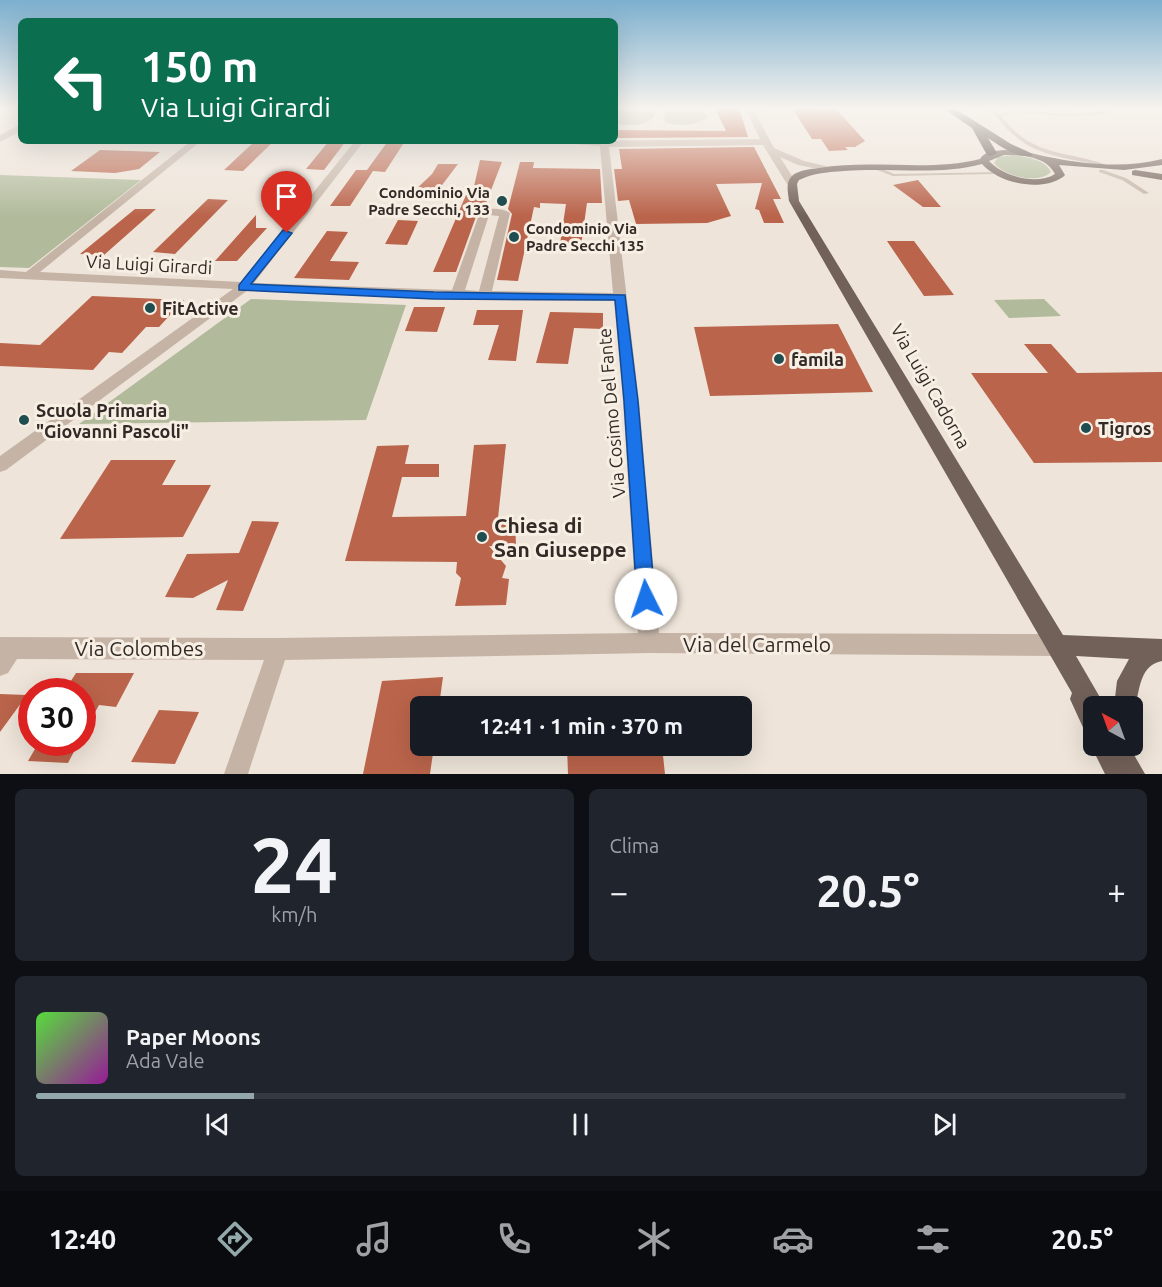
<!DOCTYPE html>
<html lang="it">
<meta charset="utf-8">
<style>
body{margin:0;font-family:Ubuntu,sans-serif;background:#20242c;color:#f1f3f6;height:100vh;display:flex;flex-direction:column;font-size:22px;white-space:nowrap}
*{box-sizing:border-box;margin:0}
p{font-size:20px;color:#9ea1a6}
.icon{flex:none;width:33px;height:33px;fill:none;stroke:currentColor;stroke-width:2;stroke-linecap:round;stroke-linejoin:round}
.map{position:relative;height:774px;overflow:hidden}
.sheet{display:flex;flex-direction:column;gap:15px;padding:15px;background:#0d0f14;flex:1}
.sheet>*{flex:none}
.top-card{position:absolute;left:18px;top:18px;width:600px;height:126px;border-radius:9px;box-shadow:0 6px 24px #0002;background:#0b6e4f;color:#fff;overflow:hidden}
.needle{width:39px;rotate:319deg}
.fabs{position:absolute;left:1083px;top:696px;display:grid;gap:12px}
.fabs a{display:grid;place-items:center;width:60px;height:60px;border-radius:9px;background:#171b24;box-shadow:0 6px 24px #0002;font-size:30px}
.speed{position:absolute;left:18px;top:678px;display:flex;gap:12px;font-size:30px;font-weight:700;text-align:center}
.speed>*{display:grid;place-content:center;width:78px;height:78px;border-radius:50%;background:#171b24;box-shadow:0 6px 24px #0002;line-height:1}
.speed .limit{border:9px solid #d22;background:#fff;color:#111}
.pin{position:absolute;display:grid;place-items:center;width:51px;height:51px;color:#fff;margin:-62px -26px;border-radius:50% 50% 50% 0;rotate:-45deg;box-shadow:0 0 6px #0007}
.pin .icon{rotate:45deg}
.me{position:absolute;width:66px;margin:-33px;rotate:356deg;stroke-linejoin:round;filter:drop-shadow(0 0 4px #0008)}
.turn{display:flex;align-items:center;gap:21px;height:126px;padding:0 24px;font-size:27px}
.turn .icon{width:78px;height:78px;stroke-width:2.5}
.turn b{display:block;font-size:42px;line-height:51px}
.big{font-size:45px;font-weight:700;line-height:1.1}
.sheet .card{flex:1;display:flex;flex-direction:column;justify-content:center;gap:9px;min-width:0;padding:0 21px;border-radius:9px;background:#20242c}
.sheet .dial{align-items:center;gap:0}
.dial b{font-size:78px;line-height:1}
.song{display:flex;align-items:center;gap:18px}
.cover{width:72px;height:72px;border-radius:9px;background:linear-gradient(135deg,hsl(110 70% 55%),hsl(300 70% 35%))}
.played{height:6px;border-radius:3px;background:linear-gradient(90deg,#93a8ab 20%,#363941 20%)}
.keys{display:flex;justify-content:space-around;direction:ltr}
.heat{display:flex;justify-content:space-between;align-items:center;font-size:33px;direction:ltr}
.sheet .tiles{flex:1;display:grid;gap:15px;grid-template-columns:1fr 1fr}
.card:last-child{grid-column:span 2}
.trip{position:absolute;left:410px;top:696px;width:342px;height:60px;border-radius:9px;background:#171b24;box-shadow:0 6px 24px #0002;font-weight:700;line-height:60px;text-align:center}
.menu{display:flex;height:96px;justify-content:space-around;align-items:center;background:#090b0e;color:#9ea1a6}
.menu .icon{width:42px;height:42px}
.menu .selected{color:#93a8ab}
.menu b{font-size:27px;color:#f1f3f6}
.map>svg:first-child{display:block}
.green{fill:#b1bb9b}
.building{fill:#ba644b}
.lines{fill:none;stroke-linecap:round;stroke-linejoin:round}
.lane{fill:#c5b4a6;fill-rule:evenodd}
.street{fill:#c5b4a6;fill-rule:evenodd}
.primary{fill:#726159;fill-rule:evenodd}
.highway{fill:#52443e;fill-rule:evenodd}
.route{fill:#1a73e8;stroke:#114b97;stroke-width:1.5}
.poi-dot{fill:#204d4f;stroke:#f7eee4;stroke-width:2}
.labels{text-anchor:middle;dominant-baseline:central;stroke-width:6;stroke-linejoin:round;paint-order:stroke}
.far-poi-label{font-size:15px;font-weight:bold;fill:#322a26;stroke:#f7eee4;text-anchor:end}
.street-label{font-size:18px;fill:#322a26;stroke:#f7eee4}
.poi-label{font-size:18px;font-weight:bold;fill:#322a26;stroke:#f7eee4;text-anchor:start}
.near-poi-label{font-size:21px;font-weight:bold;fill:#322a26;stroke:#f7eee4;text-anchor:start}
.near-street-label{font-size:21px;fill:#322a26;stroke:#f7eee4}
</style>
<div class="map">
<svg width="1162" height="774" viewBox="0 0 1162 774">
<rect width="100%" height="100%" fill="#eee4d9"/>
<!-- green -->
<path class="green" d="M615,108H651L655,111V115C646,128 629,125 615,124Z
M669,108H696V110L705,113L707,118C694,126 679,127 665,122L664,112Z
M1012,155C1026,157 1045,159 1051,172C1038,185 1004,176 994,163L998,157Z
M0,175L141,180L29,268L0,267Z
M251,299L406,305L366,420L79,424Z
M1044,299L1061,316L1009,318L994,300Z"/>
<!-- building -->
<path class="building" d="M715,108H739L748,137L618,138L616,130L726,131Z
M792,108L837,110L865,141L855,147H845L848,150L829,151L821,139H812Z
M255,141H274L243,171L224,170Z
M329,141H346L324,170L306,169Z
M388,141H405L385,172L373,171L350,206H330L356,170H367Z
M754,147L781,199H773L784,223H764L759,210L755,209L762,183L716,184L731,216L707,223L636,224L629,200L618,201L614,169H622L619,149Z
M100,150L160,152L139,169L115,173L71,171Z
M480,160L502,162L484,208L478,211L456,272H433L466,195H472Z
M520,162H534L533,168L600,169L602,203H587L580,252L559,251L566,204L540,203V208L534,207L518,281L497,280L512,214L508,209Z
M438,164H458L439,189L410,195L432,174Z
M918,180L941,207H923L893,185Z
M208,199L228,200L175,254L153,252Z
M135,209H156L104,255L80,254Z
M256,215V228H267L237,261H215Z
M398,220L418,221L407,245L385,244Z
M327,231L348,232L330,261L359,262L349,280L294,278Z
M887,241H914L954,295L924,296Z
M92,296L184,300L159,327H146L122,353L109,352L93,370L0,366V343L40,345Z
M414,307H445L437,332L405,331Z
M477,310H523L516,361L488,360L499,325H473Z
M550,312L603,313V329L574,328L568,364L536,363Z
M838,324L873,392L710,396L694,327Z
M1024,344H1051L1077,373L1162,372V462L1034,463L971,373H1048Z
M506,444L498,518L515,517L516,547L489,546L506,566L502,578L509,579L506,605L455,606L461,578L456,573L457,562L345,561L377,446L409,445L405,464H439V477H402L392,517L466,516L474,445Z
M111,460H176L162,485H211L183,537L60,539Z
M252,521L279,522L243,611L216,610L228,580L193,598L165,597L187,554L239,553Z
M76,673H134L116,707L99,705L82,736V692H64Z
M443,677L439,706H420V746H434L430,774H363L382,681Z
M0,694L27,695L0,732Z
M159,710L199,712L175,764L131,762Z
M39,742H79L68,763L28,761Z
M567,746H662L665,774H568Z"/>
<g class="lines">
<!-- lane -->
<path class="lane" d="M990,108H994L999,114L1015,110L1067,114L1088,113L1090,112H1101L1102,111L1099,108H1103L1106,111L1103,114L1095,115L1067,116L1015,112L1001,116C1022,143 1042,150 1074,156C1085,159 1097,161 1106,165L1104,166C1075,159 1038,157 1015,136C1005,128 998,118 990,108Z
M1067,108H1073L1055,112L1053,111Z
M874,167H878L894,174L998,172L1000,173L998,174L893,176L874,169Z
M1099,170H1103L1126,178L1149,193L1144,194L1122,180L1099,172Z"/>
<!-- street -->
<path class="street" d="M745,108H753L774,148L804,161L834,168V172L798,165L780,157L797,184L792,187L787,184L763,145L609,147L639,401L659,633L1056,634L1064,638L1067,645L1064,652L1056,656L649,653L285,660L248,774H224L264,660L17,659L8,673L0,676V637L278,638L638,633L623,401L614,301L484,300L248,290L6,470L0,472V456L233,289L0,278V270L26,272L191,141H201L40,272L241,282L355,141H364L254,283L452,290L480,212C486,207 504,208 510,213L492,291L613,293L600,146L575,144L571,141L760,139ZM489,215L499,216L479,291L465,290Z
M21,124V131L0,142V135Z"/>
<!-- primary -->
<path class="primary" d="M1004,150C1022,150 1037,155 1054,158C1089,165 1128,168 1162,159V165L1124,170L1059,165L1065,175L1063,177C1041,192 1000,184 982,164C938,176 889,167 844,171C829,172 813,173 799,180L797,184L799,201L1063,635L1162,639V661C1136,666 1141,697 1132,714V706H1114L1117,681L1129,659L1076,656L1105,706H1094V737L1086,734L1070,699L1072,693L789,201C788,192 785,182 793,175C800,170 811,169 819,168C872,159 930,172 980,159C985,151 995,151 1004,150ZM1004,155C1021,155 1046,156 1055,174C1036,186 1003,176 989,161Z
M1135,170L1162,174V180L1132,175V171Z
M1094,740V746H1129L1145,774H1105L1091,746Z"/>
<!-- highway -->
<path class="highway" d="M943,108H954L1011,144L1033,154L1031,156C1016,158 1000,146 988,138L997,153L991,156L987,155L972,128Z"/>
</g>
<!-- sky -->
<linearGradient id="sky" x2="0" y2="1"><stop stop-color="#7cafce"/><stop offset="0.5" stop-color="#f7f3ee"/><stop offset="1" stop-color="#f7f3ee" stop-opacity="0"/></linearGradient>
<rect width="1162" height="216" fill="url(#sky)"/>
<!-- route -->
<path class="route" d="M283,230L292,233L251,284L434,292L625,295L638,401L655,599L653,605L646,608L640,605L637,599L624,401L615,300L434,299L239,290V285Z"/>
<!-- markers -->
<g class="poi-dot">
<circle cx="502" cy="201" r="6"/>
<circle cx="514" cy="237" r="6"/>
<circle cx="150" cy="308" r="6"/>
<circle cx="779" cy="359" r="6"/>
<circle cx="24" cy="420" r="6"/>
<circle cx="1086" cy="428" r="6"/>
<circle cx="482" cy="537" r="6"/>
</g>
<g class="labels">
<!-- far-poi labels -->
<g class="far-poi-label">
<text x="490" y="192">Condominio Via<tspan x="490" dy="17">Padre Secchi, 133</tspan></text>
<text x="526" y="228" text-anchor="start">Condominio Via<tspan x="526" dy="17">Padre Secchi 135</tspan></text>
</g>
<!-- street labels -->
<g class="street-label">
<text transform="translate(149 264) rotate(3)">Via Luigi Girardi</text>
<text transform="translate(931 386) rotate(60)">Via Luigi Cadorna</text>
<text transform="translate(611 413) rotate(-95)">Via Cosimo Del Fante</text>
</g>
<!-- poi labels -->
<g class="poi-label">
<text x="162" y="308">FitActive</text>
<text x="791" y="359">famila</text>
<text x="36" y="410">Scuola Primaria<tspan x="36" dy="21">"Giovanni Pascoli"</tspan></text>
<text x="1098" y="428">Tigros</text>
</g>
<!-- near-poi labels -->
<g class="near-poi-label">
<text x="494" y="525">Chiesa di<tspan x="494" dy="24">San Giuseppe</tspan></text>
</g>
<!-- near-street labels -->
<g class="near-street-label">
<text x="757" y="644">Via del Carmelo</text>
<text x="139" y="648">Via Colombes</text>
</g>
</g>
</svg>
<div class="fabs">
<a><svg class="needle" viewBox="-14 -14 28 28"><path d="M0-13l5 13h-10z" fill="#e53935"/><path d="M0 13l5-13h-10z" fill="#9ea1a6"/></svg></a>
</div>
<div class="speed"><div class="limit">30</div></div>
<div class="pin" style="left:287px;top:233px;background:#d93025"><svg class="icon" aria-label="arrive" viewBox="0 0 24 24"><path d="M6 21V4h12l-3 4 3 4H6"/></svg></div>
<svg class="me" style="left:646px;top:599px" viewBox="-20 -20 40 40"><circle r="19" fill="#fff"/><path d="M0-13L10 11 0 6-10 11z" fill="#1a73e8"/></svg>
<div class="trip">12:41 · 1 min · 370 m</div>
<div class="top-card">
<div class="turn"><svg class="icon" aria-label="left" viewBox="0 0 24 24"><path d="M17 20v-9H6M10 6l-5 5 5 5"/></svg><div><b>150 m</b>Via Luigi Girardi</div></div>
</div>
</div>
<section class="sheet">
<div class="tiles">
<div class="card dial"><b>24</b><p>km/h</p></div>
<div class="card"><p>Clima</p>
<div class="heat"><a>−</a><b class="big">20.5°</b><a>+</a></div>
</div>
<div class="card">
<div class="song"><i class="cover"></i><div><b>Paper Moons</b><p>Ada Vale</p></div></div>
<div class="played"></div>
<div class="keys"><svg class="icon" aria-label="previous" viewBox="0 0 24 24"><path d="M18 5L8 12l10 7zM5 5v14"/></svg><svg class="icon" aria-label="pause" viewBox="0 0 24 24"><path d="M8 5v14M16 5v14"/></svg><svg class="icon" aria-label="next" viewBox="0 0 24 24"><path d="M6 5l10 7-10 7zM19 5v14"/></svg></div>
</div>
</div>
</section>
<nav class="menu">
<b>12:40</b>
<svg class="icon selected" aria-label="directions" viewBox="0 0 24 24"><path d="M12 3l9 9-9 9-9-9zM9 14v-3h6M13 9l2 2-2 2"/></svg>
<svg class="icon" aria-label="music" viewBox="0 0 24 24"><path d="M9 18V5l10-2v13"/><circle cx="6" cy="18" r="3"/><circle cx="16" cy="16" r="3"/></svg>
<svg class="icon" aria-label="phone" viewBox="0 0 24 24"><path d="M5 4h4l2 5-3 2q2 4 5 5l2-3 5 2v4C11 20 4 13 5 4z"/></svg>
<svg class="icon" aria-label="climate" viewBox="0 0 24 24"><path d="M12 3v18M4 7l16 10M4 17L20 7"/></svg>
<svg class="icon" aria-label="car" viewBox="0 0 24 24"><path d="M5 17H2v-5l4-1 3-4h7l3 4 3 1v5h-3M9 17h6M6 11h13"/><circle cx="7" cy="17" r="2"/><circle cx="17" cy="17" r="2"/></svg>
<svg class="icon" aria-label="filters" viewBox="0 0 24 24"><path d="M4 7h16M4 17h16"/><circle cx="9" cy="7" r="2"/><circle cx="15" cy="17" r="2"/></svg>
<b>20.5°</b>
</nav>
